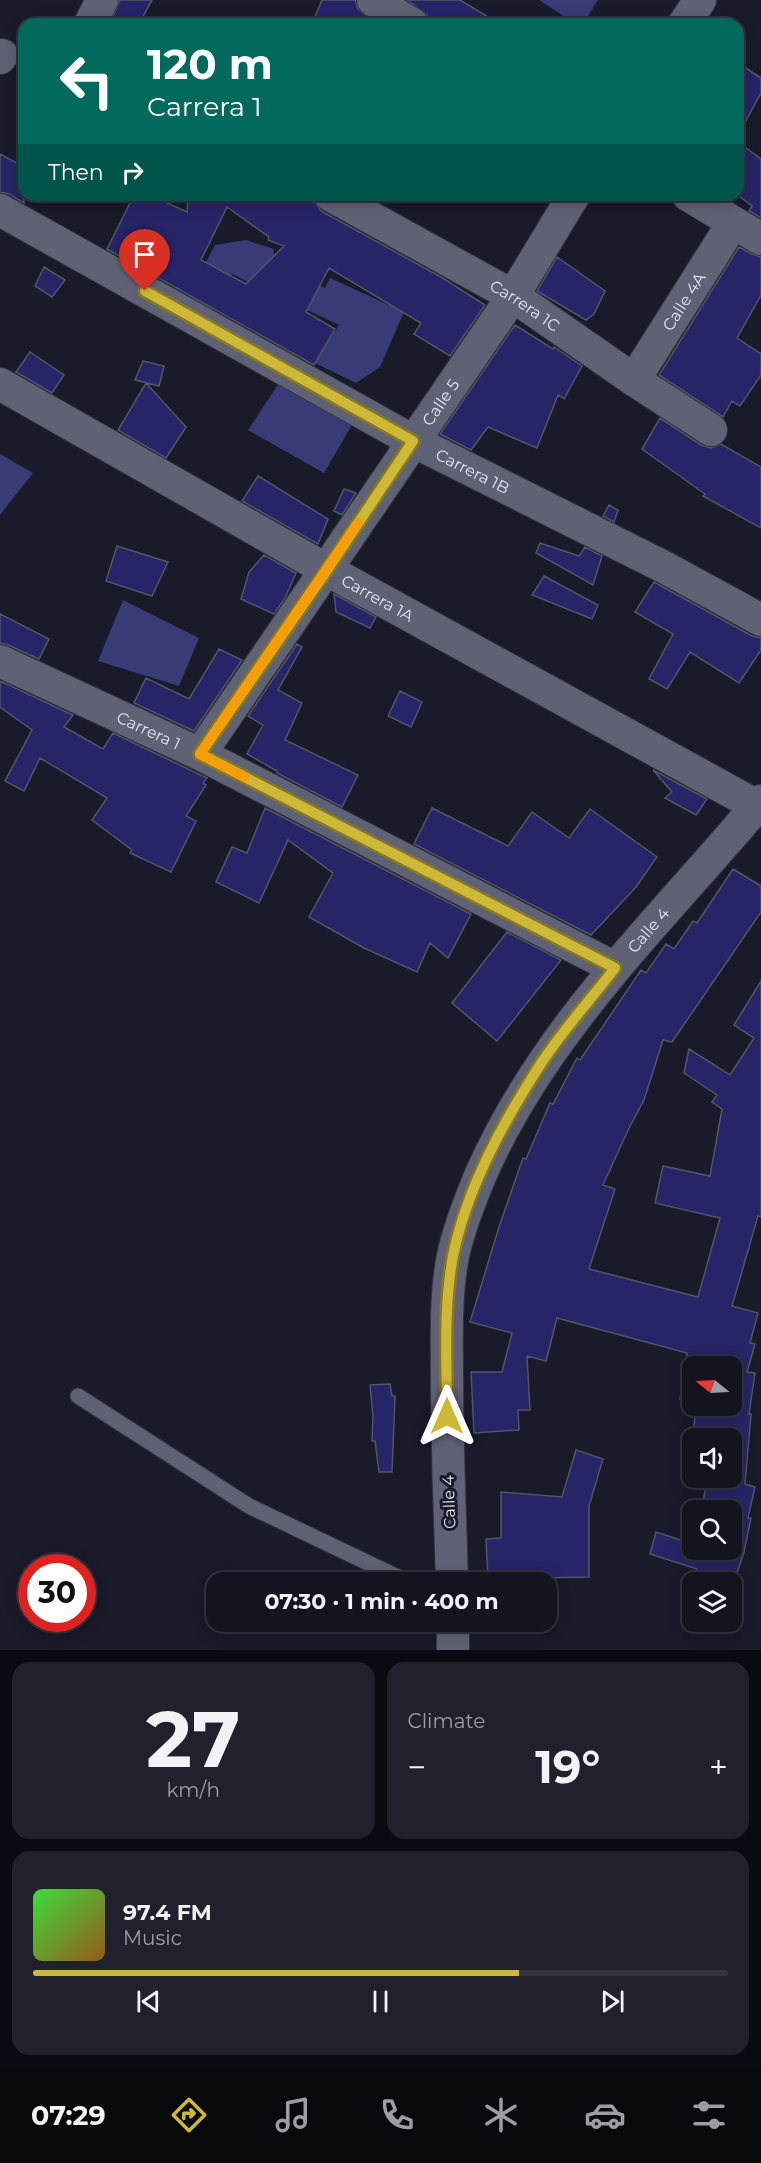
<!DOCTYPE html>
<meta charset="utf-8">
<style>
body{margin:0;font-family:Montserrat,sans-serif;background:#20212d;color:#f1f3f6;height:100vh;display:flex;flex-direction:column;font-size:22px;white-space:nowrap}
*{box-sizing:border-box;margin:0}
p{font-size:20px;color:#9d9ea5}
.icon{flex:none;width:33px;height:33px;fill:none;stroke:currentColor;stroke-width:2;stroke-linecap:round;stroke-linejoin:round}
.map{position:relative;height:1650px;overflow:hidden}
.sheet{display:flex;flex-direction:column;gap:12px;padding:12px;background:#0a0b12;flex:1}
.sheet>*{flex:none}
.hud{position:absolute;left:18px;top:18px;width:726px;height:183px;border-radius:18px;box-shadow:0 3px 15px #0003,0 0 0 2px #32333e;background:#00695c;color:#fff;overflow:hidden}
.needle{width:39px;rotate:288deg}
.buttons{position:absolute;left:682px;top:1356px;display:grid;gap:12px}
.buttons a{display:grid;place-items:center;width:60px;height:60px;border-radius:12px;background:#131420;box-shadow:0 3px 15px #0003,0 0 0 2px #32333e;font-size:30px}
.speed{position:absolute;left:18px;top:1554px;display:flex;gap:12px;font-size:30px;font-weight:700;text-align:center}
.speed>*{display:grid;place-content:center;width:78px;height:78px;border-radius:50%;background:#131420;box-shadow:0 3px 15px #0003,0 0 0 2px #32333e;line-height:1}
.speed .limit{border:9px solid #d22;background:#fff;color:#111}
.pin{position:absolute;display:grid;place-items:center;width:51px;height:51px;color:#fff;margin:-62px -26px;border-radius:50% 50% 50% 0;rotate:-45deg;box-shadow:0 0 6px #0007}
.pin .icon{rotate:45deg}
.me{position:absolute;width:66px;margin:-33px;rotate:0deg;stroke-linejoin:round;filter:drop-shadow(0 0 4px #0008)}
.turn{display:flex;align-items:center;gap:21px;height:126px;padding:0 30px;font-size:27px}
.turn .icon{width:78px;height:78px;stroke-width:2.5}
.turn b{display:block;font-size:42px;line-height:51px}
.then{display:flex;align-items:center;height:57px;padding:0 30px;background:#0003;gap:12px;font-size:22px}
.big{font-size:45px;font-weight:700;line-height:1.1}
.sheet .widget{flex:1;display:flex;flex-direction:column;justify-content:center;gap:9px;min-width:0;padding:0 21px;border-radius:18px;background:#20212d}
.sheet .dial{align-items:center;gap:0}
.dial b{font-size:78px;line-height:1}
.song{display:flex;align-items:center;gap:18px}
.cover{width:72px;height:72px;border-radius:9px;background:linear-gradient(135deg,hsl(120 70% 55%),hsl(30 70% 35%))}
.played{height:6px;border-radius:3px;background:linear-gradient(90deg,#ceb837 70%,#32333e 70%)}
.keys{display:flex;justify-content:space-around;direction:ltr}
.heat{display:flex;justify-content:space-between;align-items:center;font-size:33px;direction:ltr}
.sheet .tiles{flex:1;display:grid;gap:12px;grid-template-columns:1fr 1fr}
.widget:last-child{grid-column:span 2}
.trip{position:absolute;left:206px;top:1572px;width:351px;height:60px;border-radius:18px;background:#131420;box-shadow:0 3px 15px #0003,0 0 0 2px #32333e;font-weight:700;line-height:60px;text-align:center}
.dock{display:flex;height:96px;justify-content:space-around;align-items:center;background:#08080d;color:#9d9ea5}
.dock .icon{width:42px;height:42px}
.dock .selected{color:#ceb837}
.dock b{font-size:27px;color:#f1f3f6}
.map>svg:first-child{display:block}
.green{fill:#393b76}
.building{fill:#272468;stroke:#525568;stroke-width:1.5;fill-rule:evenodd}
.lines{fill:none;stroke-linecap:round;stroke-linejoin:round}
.lane-casing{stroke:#363643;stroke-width:17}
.street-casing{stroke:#363643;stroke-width:34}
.lane{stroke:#5f6175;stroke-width:15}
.street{stroke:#5f6175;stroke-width:32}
.route-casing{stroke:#867824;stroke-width:15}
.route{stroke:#ceb837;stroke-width:10}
.slow{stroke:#f59e0b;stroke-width:10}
.labels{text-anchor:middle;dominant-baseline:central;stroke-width:6;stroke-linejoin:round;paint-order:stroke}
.street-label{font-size:16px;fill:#e3e5f0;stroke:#191a2a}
</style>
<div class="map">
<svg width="761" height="1650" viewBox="0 0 761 1650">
<rect width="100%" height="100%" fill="#191a2a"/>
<!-- green -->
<path class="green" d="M539,0H598L583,24H576Z
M246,240L274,249V263L325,288L330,278L404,312L380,367L356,383L315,363L339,325L232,274L211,313L186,299L215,245Z
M283,377L353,423L324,473L248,430Z
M0,454L33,473L0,515Z
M123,600L199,638L179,686L98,661Z"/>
<!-- building -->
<path class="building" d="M120,0H152L139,24H110Z
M322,0H355L358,9L378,24H312Z
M407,0H460L500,24H430L427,15Z
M738,63L761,78V93L738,135Z
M738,142L761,159V218L749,211L752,206L738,195Z
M0,154L24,167V203L9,194L0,192Z
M134,195H150L187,212L188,195H301L314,201L321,211L441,277L485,305L450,356L414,334L421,323L329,268L306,312L335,329L314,365L107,249ZM227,207L269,237L268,240L284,246L246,284L201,260Z
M739,247L752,254L761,257V295L737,338L761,354V375L740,406L732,401L723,417L659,375Z
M557,257L605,291L594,314L586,320L537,291Z
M44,267L65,280L52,297L35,286Z
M515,325L553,349L554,347L582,366L564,399L558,395L537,448L488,427L471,450L440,434Z
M30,352L64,375L52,393L16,372Z
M143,361L164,366L159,386L135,380Z
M146,383L186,427L166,458L118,430Z
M660,418L701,445L711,448L721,444L761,467V528L703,496L705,494L642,449Z
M258,476L328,519L318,544L242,501Z
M344,489L356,493L342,515L334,511Z
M609,505L618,510L614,522L603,516Z
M540,543L579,556L585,547L602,556L593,585L536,553Z
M117,546L168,562L152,596L106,581Z
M264,555L296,573L285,598L274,614L241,599L249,572Z
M544,576L598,605L592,619L532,595Z
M654,582L752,636L761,638V650L739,683L690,652L667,689L649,679L673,634L635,612Z
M334,594L376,617L370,628L336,612Z
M0,614L49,639L39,659L8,645L0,643Z
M297,644L302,647L278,690L302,703L285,740L358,775L342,807L277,773V771L247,754L263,725L248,716Z
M219,649L242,660L194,731L134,703L146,678L189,699Z
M0,681L73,715L64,727L103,749L113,733L207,778L203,783L206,785L186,816L196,821L171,872L130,853L132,850L92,820L107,798L40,758L24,791L5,781L32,730L0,707Z
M400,691L422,702L411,727L388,716Z
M653,770L707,799L696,815L665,798L672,792Z
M265,808L471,914L448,958L430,943L417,972L364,948L309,917L333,873L288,840L259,903L216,882L232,847L247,853Z
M432,808L508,846L532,812L569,838L590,809L657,857L636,887L591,935L414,844Z
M733,869L761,886V912L672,1042L663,1040L644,1100L629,1128L603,1185L615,1189L589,1269L698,1297L720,1218L655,1203L663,1166L710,1176L722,1109L712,1102L717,1095L684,1073L689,1049L730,1075L754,1038L734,1025L761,981V1217L758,1216L732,1306L758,1313L750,1343L755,1344L747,1372L755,1373L749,1414H751L745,1484L755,1487L748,1518H751L744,1552L734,1582H695L697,1569L650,1554L656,1532L693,1544V1550H732V1510H707L708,1502L703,1501L708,1478H732V1438H693L696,1406H732V1366H693V1401L680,1399L687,1353L557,1318L546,1361L527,1356L530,1410H518L519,1430L474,1433L471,1372H502L512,1333L470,1322L499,1227L523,1158L526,1159L550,1103L553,1104L577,1058L580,1060L641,970L646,973L666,944L674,949L693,921L697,923Z
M507,932L561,960L497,1041L452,1003Z
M390,1384L392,1396H395L392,1472H379L375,1441H372L373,1416L370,1385Z
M576,1450L603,1459L589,1506V1577L538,1578V1575L488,1578L486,1539L501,1538V1492L562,1497Z"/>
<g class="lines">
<!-- lane casing -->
<g class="lane-casing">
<path id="lane" d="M78,1396L249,1506L408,1582"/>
</g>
<!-- street casing -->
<g class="street-casing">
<g id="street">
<path d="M373,0L412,24"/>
<path d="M90,24L102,0"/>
<path d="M684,24L700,0"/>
<path d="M0,58L2,55"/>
<path id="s1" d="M330,195L513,296L634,380L711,430"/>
<path d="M688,195L761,239"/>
<path id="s2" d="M0,210L413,441L664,567L761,620"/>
<path id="s3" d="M634,380L733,223"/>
<path id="s4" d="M0,384L327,570L757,806"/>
<path id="s5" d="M0,661L200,754L615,968"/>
<path id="s6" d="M200,754L513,296L574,195"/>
<path id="s7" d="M452,1582C450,1514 447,1446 447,1378C447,1337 445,1296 453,1256C459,1228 470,1200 481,1174C544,1030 661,920 761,801"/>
<path d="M453,1622V1650"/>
</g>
</g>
<!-- lane -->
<use href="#lane" class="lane"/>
<!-- street -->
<use href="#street" class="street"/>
</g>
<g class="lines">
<!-- route casing -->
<g class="route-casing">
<path id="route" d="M145,291L413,441L327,570L200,754L615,968C591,999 564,1029 542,1062C504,1121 467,1187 453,1256C443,1309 447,1363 447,1416"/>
</g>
<!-- route -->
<use href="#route" class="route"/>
<!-- slow -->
<path class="slow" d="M245,777L200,754L358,523"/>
</g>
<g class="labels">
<!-- street labels -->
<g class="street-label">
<text stroke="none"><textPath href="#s3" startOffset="93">Calle 4A</textPath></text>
<text stroke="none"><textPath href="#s1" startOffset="224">Carrera 1C</textPath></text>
<text stroke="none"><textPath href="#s6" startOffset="426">Calle 5</textPath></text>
<text stroke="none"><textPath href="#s2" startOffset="540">Carrera 1B</textPath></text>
<text stroke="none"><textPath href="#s4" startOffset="434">Carrera 1A</textPath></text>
<text stroke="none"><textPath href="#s5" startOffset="164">Carrera 1</textPath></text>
<text stroke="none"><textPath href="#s7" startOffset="710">Calle 4</textPath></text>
<text transform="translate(449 1502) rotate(-92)">Calle 4</text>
</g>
</g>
</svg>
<div class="buttons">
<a><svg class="needle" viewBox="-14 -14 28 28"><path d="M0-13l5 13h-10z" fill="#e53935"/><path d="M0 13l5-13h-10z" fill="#9d9ea5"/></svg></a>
<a><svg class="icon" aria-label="sound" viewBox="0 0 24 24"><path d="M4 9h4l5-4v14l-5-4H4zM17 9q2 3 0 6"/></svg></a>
<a><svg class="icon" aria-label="search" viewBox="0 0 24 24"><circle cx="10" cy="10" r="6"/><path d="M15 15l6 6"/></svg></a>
<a><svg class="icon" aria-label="layers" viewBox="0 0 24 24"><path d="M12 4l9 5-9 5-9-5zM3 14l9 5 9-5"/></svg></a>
</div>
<div class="speed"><div class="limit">30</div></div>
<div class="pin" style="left:145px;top:291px;background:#d93025"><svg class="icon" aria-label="arrive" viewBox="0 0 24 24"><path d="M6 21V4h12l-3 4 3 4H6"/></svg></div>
<svg class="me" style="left:447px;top:1416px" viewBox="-20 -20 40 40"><path d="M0-17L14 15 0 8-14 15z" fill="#ceb837" stroke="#fff" stroke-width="4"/></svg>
<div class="trip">07:30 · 1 min · 400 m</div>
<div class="hud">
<div class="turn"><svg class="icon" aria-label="left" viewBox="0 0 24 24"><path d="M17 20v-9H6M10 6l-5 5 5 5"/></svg><div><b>120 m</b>Carrera 1</div></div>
<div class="then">Then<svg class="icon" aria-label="right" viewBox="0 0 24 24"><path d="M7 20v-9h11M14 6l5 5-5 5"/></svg></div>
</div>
</div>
<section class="sheet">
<div class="tiles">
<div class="widget dial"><b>27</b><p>km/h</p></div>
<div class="widget"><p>Climate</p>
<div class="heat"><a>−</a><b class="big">19°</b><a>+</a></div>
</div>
<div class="widget">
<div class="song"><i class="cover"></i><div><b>97.4 FM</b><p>Music</p></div></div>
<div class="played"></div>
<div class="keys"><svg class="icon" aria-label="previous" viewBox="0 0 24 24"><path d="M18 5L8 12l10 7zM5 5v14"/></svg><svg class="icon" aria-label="pause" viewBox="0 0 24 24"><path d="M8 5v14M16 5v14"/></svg><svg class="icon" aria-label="next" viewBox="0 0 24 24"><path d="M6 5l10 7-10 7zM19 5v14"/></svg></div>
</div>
</div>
</section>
<nav class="dock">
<b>07:29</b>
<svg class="icon selected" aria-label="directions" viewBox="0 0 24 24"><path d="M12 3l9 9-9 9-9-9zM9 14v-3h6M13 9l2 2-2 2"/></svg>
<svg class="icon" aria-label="music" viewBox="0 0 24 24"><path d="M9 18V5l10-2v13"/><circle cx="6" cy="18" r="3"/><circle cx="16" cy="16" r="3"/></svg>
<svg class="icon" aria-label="phone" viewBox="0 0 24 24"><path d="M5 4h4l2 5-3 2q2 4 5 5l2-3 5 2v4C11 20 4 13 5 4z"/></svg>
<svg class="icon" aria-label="climate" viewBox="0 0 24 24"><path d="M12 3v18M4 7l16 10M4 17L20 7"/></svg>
<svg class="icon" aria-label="car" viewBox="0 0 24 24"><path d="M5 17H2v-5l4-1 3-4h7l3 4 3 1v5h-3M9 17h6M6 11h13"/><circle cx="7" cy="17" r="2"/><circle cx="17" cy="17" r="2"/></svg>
<svg class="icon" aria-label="filters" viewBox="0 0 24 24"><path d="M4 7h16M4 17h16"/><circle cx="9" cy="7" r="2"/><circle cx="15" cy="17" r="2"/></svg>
</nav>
